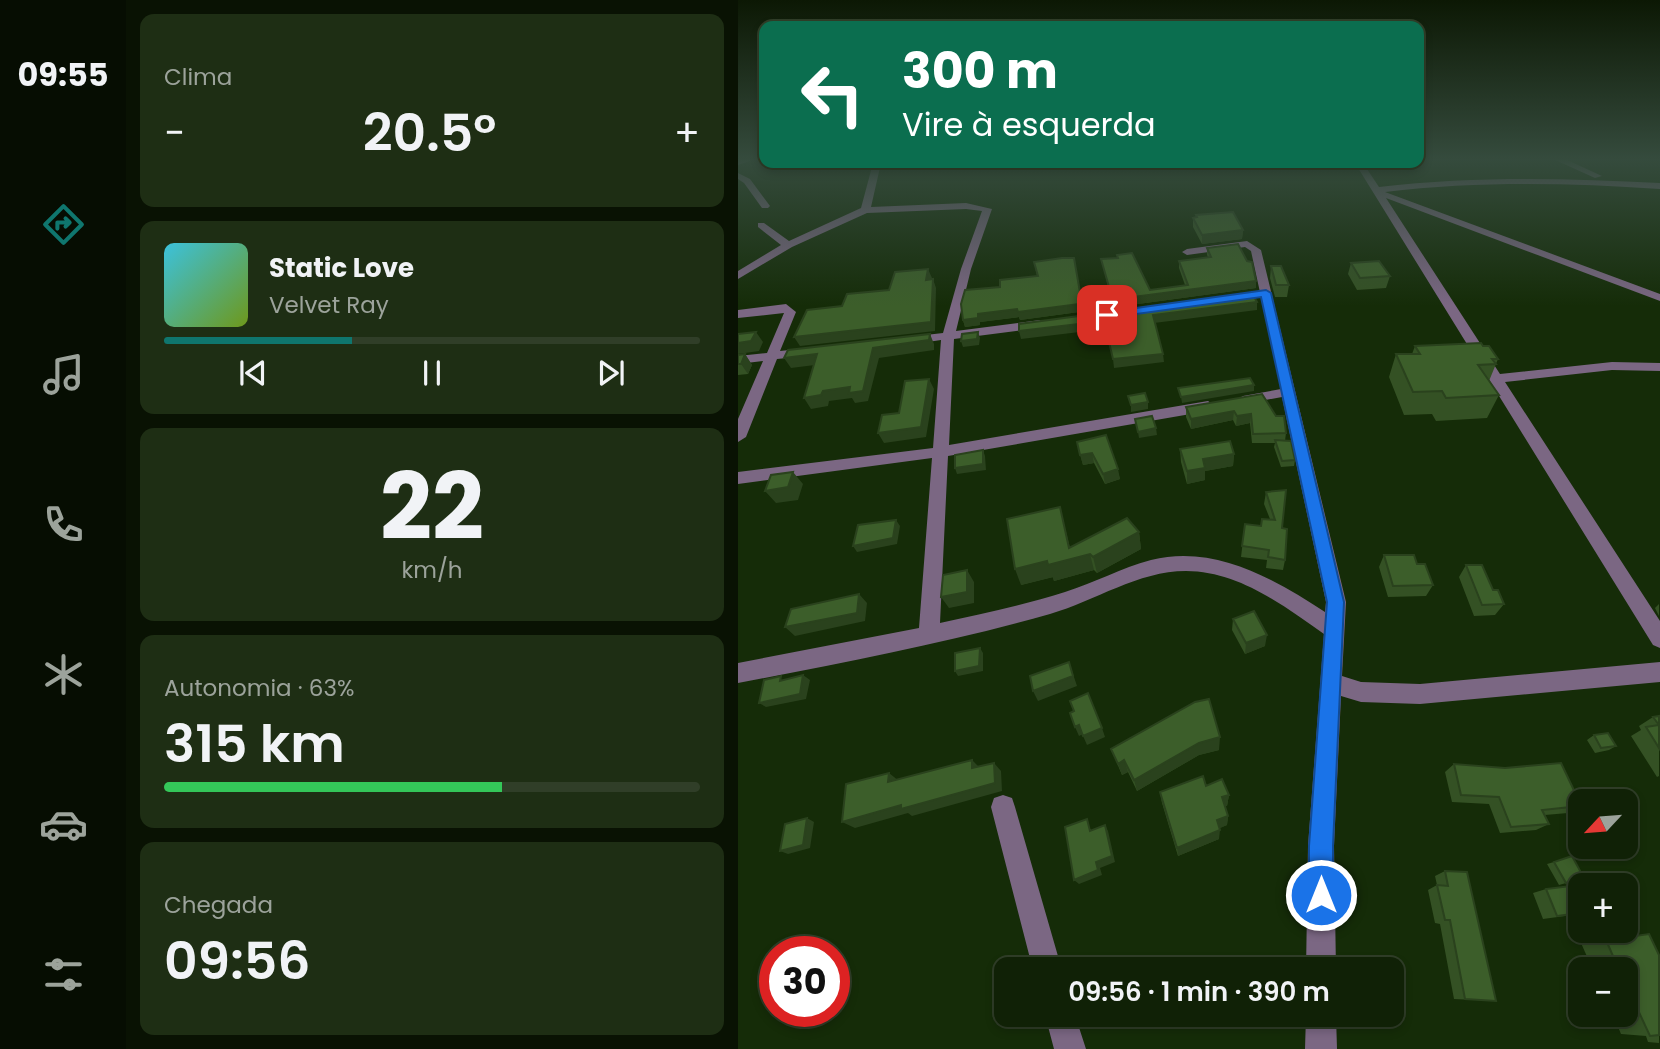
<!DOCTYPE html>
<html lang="pt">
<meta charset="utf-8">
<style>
body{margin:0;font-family:Poppins,sans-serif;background:#1e2e14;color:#f1f3f6;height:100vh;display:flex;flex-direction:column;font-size:26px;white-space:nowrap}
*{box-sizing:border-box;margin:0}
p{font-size:23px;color:#9ca39b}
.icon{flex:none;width:38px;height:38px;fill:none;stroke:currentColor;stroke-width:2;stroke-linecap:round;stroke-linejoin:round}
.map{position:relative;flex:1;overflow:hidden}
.drawer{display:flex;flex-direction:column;gap:14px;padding:14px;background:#091203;width:612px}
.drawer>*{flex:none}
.hud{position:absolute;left:21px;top:21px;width:665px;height:147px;border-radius:14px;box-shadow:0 4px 10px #0003,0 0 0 2px #303e28;background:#0b6e4f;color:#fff;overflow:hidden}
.needle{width:46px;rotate:244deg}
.controls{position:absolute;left:830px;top:789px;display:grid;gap:14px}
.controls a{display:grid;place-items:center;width:70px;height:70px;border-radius:14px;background:#102106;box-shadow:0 4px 10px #0003,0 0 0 2px #303e28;font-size:35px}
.speed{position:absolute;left:21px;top:936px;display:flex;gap:14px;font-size:35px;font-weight:700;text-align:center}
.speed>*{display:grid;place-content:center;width:91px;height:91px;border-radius:50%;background:#102106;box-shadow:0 4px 10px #0003,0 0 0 2px #303e28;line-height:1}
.speed .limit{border:10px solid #d22;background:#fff;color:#111}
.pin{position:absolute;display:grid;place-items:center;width:60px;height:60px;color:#fff;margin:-30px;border-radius:14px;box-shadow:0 4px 10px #0006}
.me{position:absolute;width:77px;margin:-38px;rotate:0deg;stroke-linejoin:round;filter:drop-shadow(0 0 5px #0008)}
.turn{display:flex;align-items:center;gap:24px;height:147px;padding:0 28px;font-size:32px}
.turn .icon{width:91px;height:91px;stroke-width:2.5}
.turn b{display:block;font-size:49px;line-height:60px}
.big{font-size:52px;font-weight:600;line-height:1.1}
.drawer .widget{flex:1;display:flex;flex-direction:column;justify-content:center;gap:10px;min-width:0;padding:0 24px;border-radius:14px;background:#1e2e14}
.drawer .dial{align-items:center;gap:0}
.dial b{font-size:91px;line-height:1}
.song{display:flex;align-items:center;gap:21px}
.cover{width:84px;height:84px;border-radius:10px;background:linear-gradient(135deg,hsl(190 70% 55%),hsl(80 70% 35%))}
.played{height:7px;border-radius:4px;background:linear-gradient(90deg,#0f766e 35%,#303e28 35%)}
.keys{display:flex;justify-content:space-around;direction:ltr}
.heat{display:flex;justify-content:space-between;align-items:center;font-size:38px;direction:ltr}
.charge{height:10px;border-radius:5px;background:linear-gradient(90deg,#34c759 63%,#303e28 0)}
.trip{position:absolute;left:256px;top:957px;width:410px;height:70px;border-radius:14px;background:#102106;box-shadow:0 4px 10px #0003,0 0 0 2px #303e28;font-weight:600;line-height:70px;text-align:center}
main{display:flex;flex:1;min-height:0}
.menu{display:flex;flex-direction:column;width:126px;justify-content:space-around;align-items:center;background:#060d02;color:#9ca39b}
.menu .icon{width:49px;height:49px}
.menu .current{color:#0f766e}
.menu b{font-size:32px;color:#f1f3f6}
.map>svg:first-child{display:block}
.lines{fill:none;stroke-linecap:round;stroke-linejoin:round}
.minor{fill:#7b6783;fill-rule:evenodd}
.wall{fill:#345124}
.shaded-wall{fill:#2a421d}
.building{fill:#3c5e2a;stroke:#2a421d;stroke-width:2}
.route{fill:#1a73e8;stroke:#114b97;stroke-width:2}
</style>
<main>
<nav class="menu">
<b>09:55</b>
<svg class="icon current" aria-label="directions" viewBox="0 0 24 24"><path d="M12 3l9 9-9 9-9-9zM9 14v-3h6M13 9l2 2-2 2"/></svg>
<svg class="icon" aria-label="music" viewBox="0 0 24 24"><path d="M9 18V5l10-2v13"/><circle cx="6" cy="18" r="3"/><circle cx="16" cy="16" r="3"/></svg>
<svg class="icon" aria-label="phone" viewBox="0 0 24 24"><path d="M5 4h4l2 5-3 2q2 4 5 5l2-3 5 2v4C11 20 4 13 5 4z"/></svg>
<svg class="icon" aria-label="climate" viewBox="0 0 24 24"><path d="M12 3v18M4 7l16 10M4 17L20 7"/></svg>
<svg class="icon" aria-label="car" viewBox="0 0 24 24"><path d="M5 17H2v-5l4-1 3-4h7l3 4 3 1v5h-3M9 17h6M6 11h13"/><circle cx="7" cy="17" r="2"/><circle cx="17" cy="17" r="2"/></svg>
<svg class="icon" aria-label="filters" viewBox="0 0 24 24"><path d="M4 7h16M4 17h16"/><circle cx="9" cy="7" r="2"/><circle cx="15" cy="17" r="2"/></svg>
</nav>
<section class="drawer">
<div class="widget"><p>Clima</p>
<div class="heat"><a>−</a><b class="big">20.5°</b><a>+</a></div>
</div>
<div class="widget">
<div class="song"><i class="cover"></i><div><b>Static Love</b><p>Velvet Ray</p></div></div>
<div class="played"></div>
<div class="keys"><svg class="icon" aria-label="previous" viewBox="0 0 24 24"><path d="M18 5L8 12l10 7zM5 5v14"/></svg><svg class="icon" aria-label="pause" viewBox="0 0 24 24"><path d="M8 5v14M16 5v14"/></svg><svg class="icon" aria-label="next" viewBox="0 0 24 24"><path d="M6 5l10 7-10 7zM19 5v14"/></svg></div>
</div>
<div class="widget dial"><b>22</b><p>km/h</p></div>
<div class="widget"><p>Autonomia · 63%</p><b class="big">315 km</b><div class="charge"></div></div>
<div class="widget"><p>Chegada</p><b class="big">09:56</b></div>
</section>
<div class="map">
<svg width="922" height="1049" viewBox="0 0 922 1049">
<rect width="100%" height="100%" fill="#152c08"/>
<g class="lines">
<!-- minor -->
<path class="minor" d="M13,159L12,161L0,165V160Z
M815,159H827L864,176L857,178Z
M135,163H143L133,207L228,203L254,209L233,269L218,331L302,320L308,324L302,328L216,339L211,445L470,401L477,406L470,411L210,456L202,623C243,614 286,605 327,592C356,583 383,568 413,560C477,544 536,579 587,612L588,602L544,397L505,404L498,400L505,396L543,389L513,251L507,247L449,255L444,252L449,249L509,241L523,250L608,602L604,676L623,682L682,684L922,662V682L682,704L623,702L603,696L596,846L598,970H568L570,846L586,634C545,605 500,571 448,571C400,571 357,601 312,614C209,643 104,663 0,683V663L181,628L194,458L0,484V472L195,448L203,340L170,345L164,341L170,337L205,333L223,269L244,211L228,209L129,213L54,247L0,279V271L43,245L20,227V223H26L51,241L123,208Z
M617,163H625L641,187C735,176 827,178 922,183V189C830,183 739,181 647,192L922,294V301L648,198L762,374L874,362L922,363V371L874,370L767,382L922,621V648L915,645Z
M0,173L12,179L32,206L30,208H24L6,183L0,179Z
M48,304L58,312L42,351L70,348L77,352L70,356L39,359L8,437L0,442V419L25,361L0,364V356L29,353L46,313L0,318V310Z
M265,795L274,798L277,807L324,970H295L253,807L256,798Z
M307,1015H337L348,1049H316Z
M568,1015H598L599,1049H567Z"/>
</g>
<!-- wall -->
<path class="wall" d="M458,215L505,230L504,239L464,244L455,227V218L458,217Z
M469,248L518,281V288L282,320L281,317L242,322V325L227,327L225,320L262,287L299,276L296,262L343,298L372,294L363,259L379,258V255L412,290L447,285L441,268V261L470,257L469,255Z
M613,263L652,276L648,288L619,290L610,274Z
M533,266L551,285L549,297H537L532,278Z
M677,346H745L760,359L751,381L761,395L749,418L698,421L694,414L666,415L651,377L658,354H674Z
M7,354L14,365L10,374L0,375V355Z
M524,394L548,433L547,441L557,460L556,466L543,467L536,447L537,443H514L512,423L498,426L495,420L453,429L448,417V407Z
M368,435L382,479L367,484L356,463L345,465L339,442Z
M442,449L496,454L495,466L467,471V480L449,484L443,462Z
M528,492L544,528L547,560L545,570L528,568L529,560L503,557L507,524L523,526L532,519L526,504Z
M326,524L332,548L401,532L403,549L359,573L356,570L316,581L315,577L283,585Z
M646,555L679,564L695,585L688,596L650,597L641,567Z
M728,565L766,604L757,615L736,616L721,577Z
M921,604V616L917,608Z
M495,619L527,646L507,654L494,630Z
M921,716V776L919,777L893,736L903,730L901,726L915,717Z
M856,735L878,746L871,750L857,753L849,740Z
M373,749L481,750L461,755L399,791L390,772L384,775Z
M716,764L842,803V807L830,813L807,815L811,824L798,830L762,833L751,804L714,802L707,772Z
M468,786L491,795L489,806H487L490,816L489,825L481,828V839L440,856L424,803L422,792Z
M816,862L846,878L821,885L809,864Z
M707,871L758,1001L716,999L702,924L697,923L690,890L699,885L697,876Z
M842,887V914L805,919L795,893L808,889Z
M868,940L921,955V1043L910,1042L908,1036L883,1034L875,1015H887V970H855L843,943Z"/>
<!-- shaded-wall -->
<path class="shaded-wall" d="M505,230L504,239L464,244V235Z
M190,269L194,278L192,289L188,280Z
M195,279L198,288L197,331L62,346L56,337Z
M518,281V288L282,320L281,317L242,322V325L227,327L225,320L240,314Z
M519,302V310L416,323L415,315Z
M366,321L367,329L283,339L281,331Z
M18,332L25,342L21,351L0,354V343Z
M240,332L242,338L241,345L225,347L223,341Z
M192,334L196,344V350L141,358L130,401L117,403L114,398L91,401L90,406L73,409L66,398L85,391L112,387L135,348Z
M7,354L14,365L10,374L3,364Z
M79,354L85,364L53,368L46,358Z
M425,354L426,362L376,368L375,359Z
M191,379L196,389L188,437L146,443L140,433L183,427Z
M516,385V391L444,403L443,397Z
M410,402V409L393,412V405Z
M496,411L495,420L453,429V419Z
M513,414L512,423L498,426L499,416Z
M418,428L419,435L401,438L400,432Z
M245,450L247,456L248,470L219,474L217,468Z
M354,453L356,463L345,465L342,455Z
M496,454L495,466L467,471V480L449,484V471L465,459Z
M380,469L382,479L367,484L365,474Z
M55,472L65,484L60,500L38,503L27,491Z
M322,507L334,559L352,554L356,570L316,581L310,565L331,548Z
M158,520L162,526L159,544L119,552L115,546Z
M401,532L403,549L359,573L355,557Z
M309,561L315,577L283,585L277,569Z
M229,570L236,582V603L211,608L203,597Z
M121,594L129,603L127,621L57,636L47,627Z
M529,635L527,646L507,654L508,643Z
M242,648L245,653V671L220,676L217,671Z
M331,662L339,686L300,701L295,691Z
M65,675L72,680L68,699L28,707L21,703Z
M341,725L345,734L341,736L337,727Z
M364,728L367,737L349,745L345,736Z
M482,737L481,750L461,755L399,791L396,780L461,743Z
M234,760L242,768H234Z
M386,760L390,772L384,775L380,764Z
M256,763L263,771L264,791L174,816L170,813L117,828L104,822Z
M151,773L161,781L150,782Z
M491,795L489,806L483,808L484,797Z
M490,816L489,825L478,830L479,820Z
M69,818L76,822L72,848L50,854L42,851Z
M367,825L370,831L377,862L362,868L364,875L341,884L336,880L358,862Z
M482,830L481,839L440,856L439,848Z"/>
<!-- building -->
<path class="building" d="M495,212L505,230L464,235L455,218L459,217L458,215Z
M500,244L509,261L514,262L518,281L280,312L279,309L240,314V318L225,320L223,304L227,290L262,287V280L300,276L296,262L324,258H336L343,298L373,294L363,259L380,258L379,255L394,253L412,290L450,285L441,261L473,257L469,248Z
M641,261L652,276L622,278L613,263Z
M533,266H543L551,285H538Z
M190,269L188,280L195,279L193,322L56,337L69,310L104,306L109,294L151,290L157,272Z
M514,293L519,302L415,315L425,354L375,359L366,321L281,331V324Z
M18,332L13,341L0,343V334Z
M240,332L239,339L223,341L224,334Z
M192,334L191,340L135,348L125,391L111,393L112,387L85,391L83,395L66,398L79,354L46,358L50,350Z
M743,343L745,346H751L760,359H754L758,364L740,365L761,395L708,398L704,391L675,392L658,354H682L677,346Z
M7,354L3,364H0V355Z
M512,378L516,385L443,397L440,388Z
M191,379L183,427L140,433L144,415L161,413L167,381Z
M407,393L410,402L393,405L390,396Z
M524,394L538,416H546L548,433L515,434L513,414L499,416L496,411L453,419L448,407Z
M414,416L418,428L400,432L397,419Z
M368,435L380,469L365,474L354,453L342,455L339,442Z
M537,440L553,441L557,460L544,461Z
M492,441L496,454L465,459L467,468L449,471L442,449Z
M245,450V464L217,468V455Z
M55,472L50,487L27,491L33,475Z
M548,490L544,528L549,529L547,560L530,557L531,550L504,546L507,524L523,526L524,519L537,520L528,492Z
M322,507L331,548L389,518L401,532L355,557L352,554L310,565L309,561L277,569L269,519Z
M158,520L155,538L115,546L120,525Z
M646,555H676L679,564H687L695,585L655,586Z
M728,565H744L755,590H760L766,604L744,605Z
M229,570V592L203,597L205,575Z
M121,594L119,613L47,627L53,609Z
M516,611L529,635L508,643L495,619Z
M242,648L241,666L217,671V653Z
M331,662L335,676L295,691L292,676Z
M65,675L62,694L21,703L26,680L43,676L42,681Z
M350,693L364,728L345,736L341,725L337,727L332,713L336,711L332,701Z
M471,699L482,737L461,743L396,780L386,760L380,764L373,749L457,702Z
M921,716V748L908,727L921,725L915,717Z
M870,733L878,746L863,748L856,735Z
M234,760V768L256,763L257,783L163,809V805L104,822L108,784L151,773L150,782Z
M823,763L842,803V806L804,810L811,824L773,827L761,797L723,795L716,764L767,768Z
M465,776L468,786L484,779L491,795L484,797L490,816L479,820L482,830L439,848L422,792Z
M69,818L65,845L42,851L47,824Z
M349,819L352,831L367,825L374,856L358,862L360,870L336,880L327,827Z
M834,856L846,878L828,883L816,862Z
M707,871L729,872L758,1001L727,999L712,920H707L699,885L710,886Z
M841,885L842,887V913L819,916L808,889Z
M911,934L921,955V1035L912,1036L887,982V970H881L868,940Z"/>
<!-- sky -->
<linearGradient id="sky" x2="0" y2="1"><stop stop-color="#0c1804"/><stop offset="0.52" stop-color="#354b3d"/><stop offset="1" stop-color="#354b3d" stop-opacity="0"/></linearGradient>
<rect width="922" height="306" fill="url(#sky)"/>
<!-- route -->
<path class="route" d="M528,290L533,293L606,602L595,846V895L592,904L583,907L574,904L571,895V846L589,602L523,297L369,318L364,315L369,312Z"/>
</svg>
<div class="controls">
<a><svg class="needle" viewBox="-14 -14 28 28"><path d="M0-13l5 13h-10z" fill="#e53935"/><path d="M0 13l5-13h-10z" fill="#9ca39b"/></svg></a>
<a>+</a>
<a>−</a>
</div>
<div class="speed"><div class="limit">30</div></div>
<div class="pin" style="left:369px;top:315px;background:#d93025"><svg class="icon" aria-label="arrive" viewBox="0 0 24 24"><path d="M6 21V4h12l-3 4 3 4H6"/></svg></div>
<svg class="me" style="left:583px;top:895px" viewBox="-20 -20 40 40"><circle r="17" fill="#1a73e8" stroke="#fff" stroke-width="3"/><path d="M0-11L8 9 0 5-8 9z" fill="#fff"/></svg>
<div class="trip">09:56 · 1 min · 390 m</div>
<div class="hud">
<div class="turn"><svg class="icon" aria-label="left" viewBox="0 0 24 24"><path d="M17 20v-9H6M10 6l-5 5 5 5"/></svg><div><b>300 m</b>Vire à esquerda</div></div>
</div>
</div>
</main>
